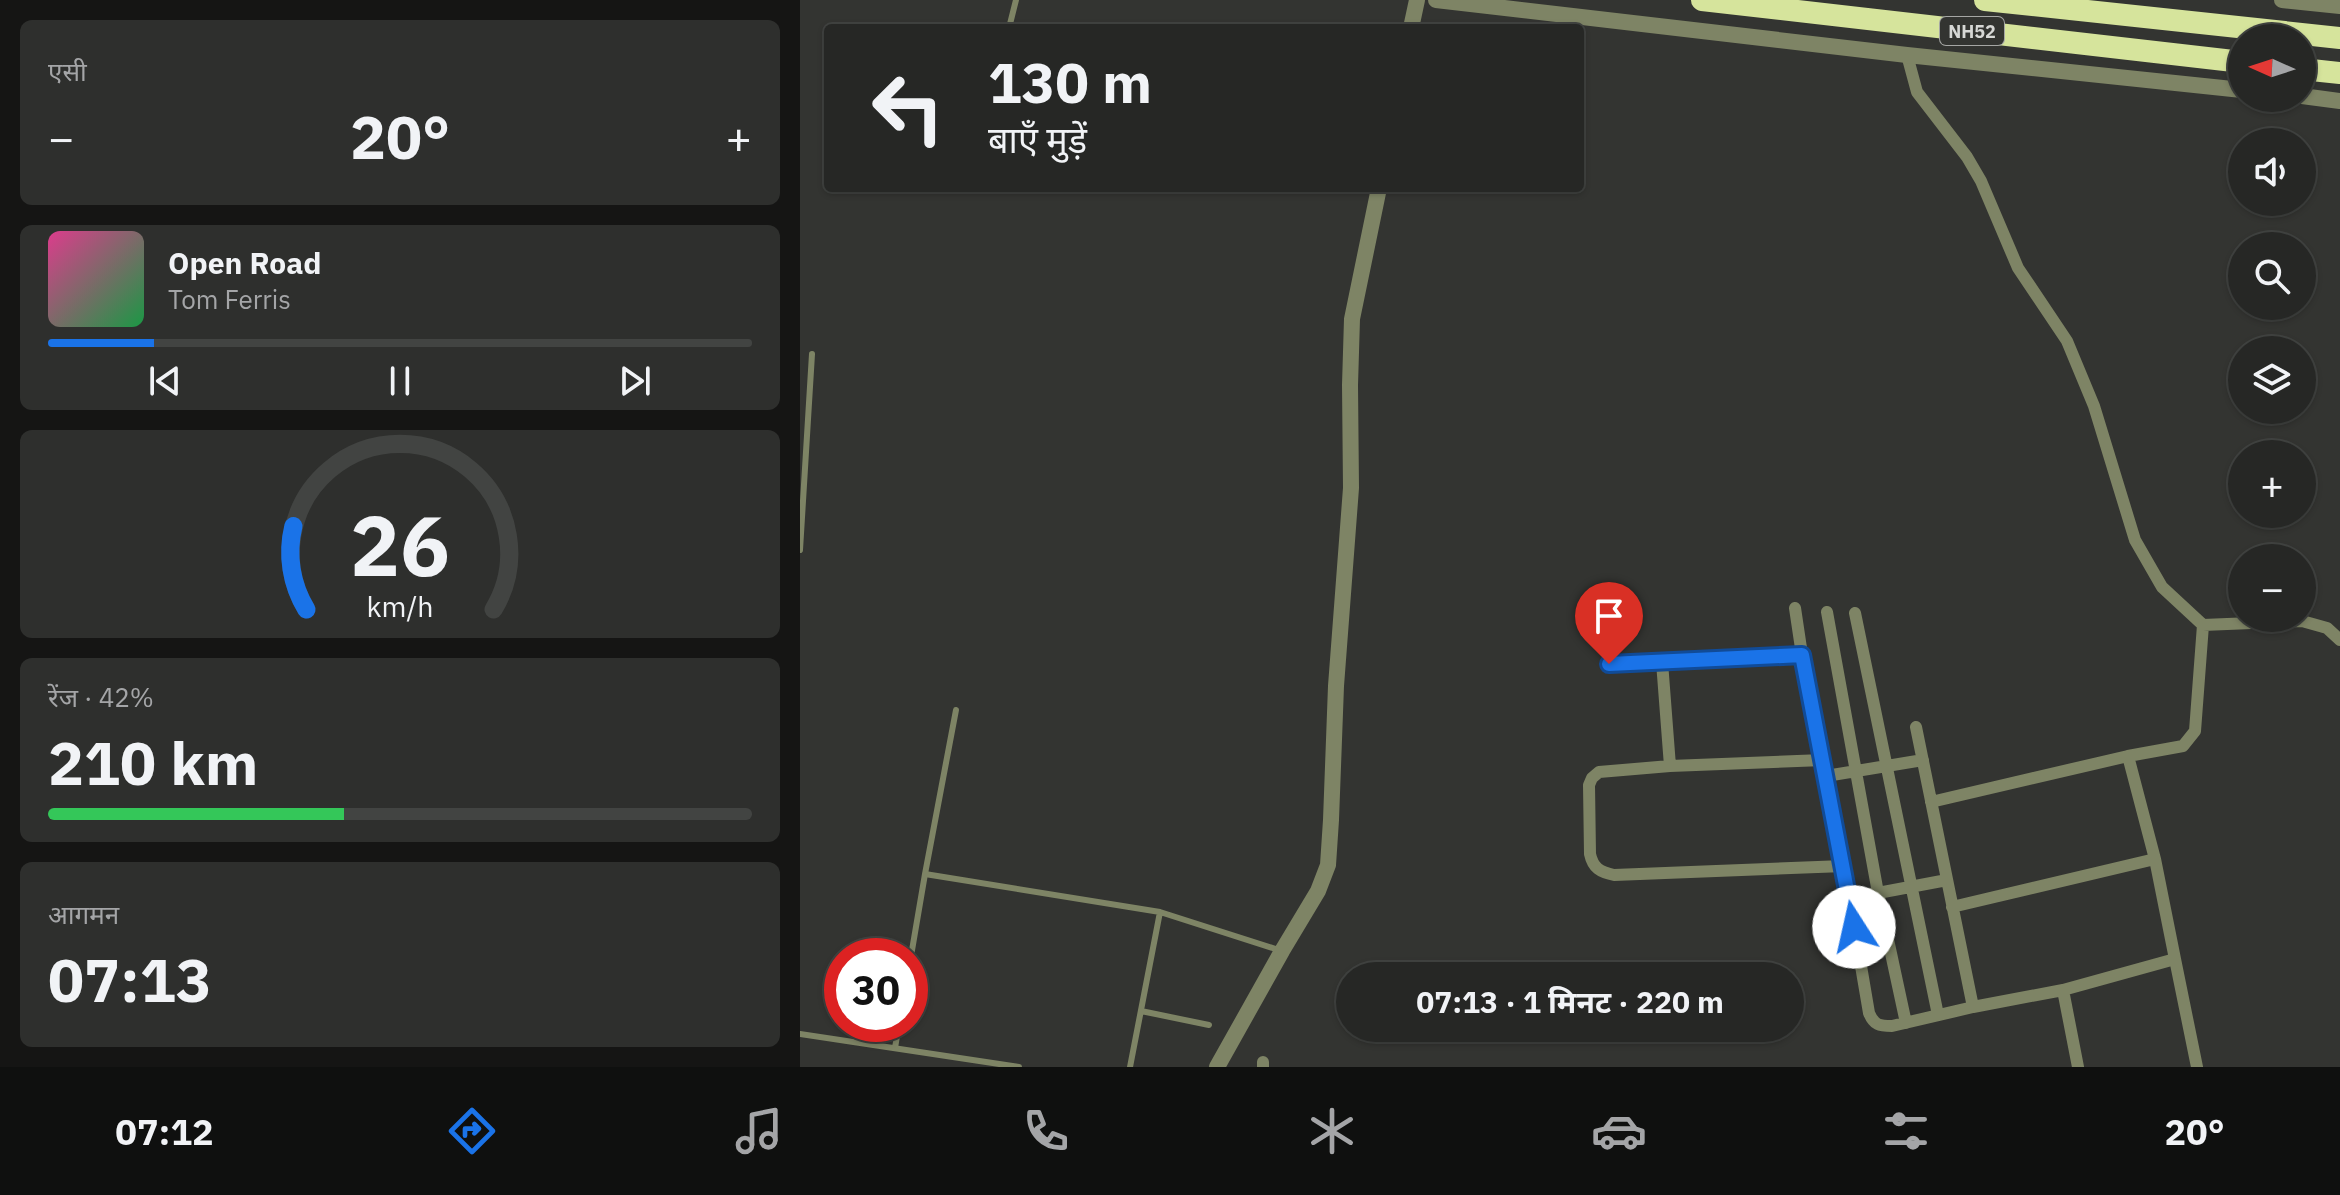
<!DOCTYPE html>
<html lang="hi">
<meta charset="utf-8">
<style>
body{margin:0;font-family:"IBM Plex Sans","Noto Sans Devanagari",sans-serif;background:#2e2f2d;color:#f1f3f6;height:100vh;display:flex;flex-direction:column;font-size:30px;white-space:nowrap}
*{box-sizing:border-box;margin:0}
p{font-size:26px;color:#a4a5a7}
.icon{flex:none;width:44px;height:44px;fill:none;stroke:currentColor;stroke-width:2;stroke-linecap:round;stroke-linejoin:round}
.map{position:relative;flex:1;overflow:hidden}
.drawer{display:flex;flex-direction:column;gap:20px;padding:20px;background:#151514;width:800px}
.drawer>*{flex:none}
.hud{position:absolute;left:24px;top:24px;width:760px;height:168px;border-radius:8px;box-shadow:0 2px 6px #0004,0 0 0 2px #424442;background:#262725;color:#f1f3f6;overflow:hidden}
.needle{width:52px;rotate:273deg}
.fabs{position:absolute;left:1428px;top:24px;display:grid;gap:16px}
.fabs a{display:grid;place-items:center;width:88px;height:88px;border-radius:50%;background:#262725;box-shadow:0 2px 6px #0004,0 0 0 2px #424442;font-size:40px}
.speed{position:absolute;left:24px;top:938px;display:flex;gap:16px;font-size:40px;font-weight:700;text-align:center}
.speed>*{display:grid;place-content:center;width:104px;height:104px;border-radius:50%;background:#262725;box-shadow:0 2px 6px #0004,0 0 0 2px #424442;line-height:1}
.speed .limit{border:12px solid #d22;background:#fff;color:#111}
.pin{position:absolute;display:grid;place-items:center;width:68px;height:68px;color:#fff;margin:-82px -34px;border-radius:50% 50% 50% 0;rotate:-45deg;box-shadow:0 0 8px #0007}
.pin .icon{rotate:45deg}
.me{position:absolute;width:88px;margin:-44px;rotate:350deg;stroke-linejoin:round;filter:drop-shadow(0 0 6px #0008)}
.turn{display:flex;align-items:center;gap:28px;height:168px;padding:0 32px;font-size:36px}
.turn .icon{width:104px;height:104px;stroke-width:2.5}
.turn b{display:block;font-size:56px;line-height:68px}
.big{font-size:60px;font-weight:700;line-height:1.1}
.drawer .tile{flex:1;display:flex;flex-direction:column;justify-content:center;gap:12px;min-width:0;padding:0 28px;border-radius:12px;background:#2e2f2d}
.drawer .dial{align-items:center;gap:0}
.dial svg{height:208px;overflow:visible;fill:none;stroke:#424442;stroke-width:7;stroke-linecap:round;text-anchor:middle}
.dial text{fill:#f1f3f6;stroke:none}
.song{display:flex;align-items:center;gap:24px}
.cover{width:96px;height:96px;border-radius:12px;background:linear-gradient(135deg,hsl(330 70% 55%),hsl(140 70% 35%))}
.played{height:8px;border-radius:4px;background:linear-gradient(90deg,#1a73e8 15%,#424442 15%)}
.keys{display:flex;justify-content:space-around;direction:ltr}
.heat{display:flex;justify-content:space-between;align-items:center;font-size:44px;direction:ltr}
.charge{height:12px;border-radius:6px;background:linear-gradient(90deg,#34c759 42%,#424442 0)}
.trip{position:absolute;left:536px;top:962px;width:468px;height:80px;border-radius:40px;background:#262725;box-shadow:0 2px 6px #0004,0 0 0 2px #424442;font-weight:700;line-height:80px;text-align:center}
.tab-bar{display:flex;height:128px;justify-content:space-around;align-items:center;background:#0f100f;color:#a4a5a7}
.tab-bar .icon{width:56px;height:56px}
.tab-bar .selected{color:#1a73e8}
.tab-bar b{font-size:36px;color:#f1f3f6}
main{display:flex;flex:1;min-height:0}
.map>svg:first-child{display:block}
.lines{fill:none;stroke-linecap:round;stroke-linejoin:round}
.service{stroke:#7e8465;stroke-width:6}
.minor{stroke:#7e8465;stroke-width:12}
.tertiary{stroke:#7e8465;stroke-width:16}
.trunk{stroke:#d6e49c;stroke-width:22}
.route-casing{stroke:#114b97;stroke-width:20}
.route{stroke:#1a73e8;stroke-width:14}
.labels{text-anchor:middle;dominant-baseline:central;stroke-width:8;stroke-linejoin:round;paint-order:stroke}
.shield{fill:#333431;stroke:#a5a6a4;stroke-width:2}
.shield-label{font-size:18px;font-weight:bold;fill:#d6d7d5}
</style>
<main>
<section class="drawer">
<div class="tile"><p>एसी</p>
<div class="heat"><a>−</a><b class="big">20°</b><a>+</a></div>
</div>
<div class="tile">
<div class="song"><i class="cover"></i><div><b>Open Road</b><p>Tom Ferris</p></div></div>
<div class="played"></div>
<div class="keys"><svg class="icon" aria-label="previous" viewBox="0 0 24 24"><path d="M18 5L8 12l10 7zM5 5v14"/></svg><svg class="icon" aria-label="pause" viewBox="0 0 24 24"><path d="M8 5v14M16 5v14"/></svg><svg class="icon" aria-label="next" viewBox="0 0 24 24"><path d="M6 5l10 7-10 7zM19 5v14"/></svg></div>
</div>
<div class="tile dial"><svg viewBox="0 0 100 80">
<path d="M14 69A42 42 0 1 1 86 69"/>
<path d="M14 69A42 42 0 0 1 9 37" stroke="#1a73e8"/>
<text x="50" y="56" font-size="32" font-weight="700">26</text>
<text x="50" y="72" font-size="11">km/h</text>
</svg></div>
<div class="tile"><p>रेंज · 42%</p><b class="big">210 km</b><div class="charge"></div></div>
<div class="tile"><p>आगमन</p><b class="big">07:13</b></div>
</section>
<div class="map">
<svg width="1540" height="1067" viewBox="0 0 1540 1067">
<rect width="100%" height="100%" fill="#333431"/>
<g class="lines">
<!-- service -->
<path class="service" d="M209,28L216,0
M0,550L12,354
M156,710L125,874L360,912L482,951
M110,962L125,874
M341,1011L409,1025
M0,1034L219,1067
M95,1048L99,1024
M330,1067L360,912"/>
<!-- minor -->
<path class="minor" d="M1107,55L1117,92L1167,157L1181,181L1218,268L1267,341L1294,406L1335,540L1362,587L1403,625L1502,621L1527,628L1540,640
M995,608L1002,655L1044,866L1069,1013C1074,1025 1079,1026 1092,1026L1173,1007L1263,990L1278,1067
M1027,612L1078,893L1147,880
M1055,613L1138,1015
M809,664L862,662
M1116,727L1173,1007
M1328,756L1383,746L1395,731L1403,625
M1023,760L870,766L799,772L792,778L789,785L790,854C793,868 800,872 814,875L1044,866
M870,766L862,662L1002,655
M1026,776L1123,760
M1131,802L1328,756L1355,859L1152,907
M1355,859L1375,959
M1049,898L1078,893L1106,1023
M1263,990L1375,959L1397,1067
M463,1067V1062"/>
<!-- tertiary -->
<path class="tertiary" d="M636,0L1107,55L1442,90
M1482,0L1540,6
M611,28L617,0
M1502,96L1540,101
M417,1067L482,951L518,891L528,865L531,820L536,686L551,488L550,385L552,319L579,188"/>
<!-- trunk -->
<path class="trunk" d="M902,0L1442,62
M1185,0L1540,38
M1502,69L1540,73"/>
</g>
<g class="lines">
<!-- route casing -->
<g class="route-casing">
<path id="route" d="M809,664L1002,655L1054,927"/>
</g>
<!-- route -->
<use href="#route" class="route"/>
</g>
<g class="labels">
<!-- shield labels -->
<rect class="shield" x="1140" y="17" width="64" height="28" rx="6"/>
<g class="shield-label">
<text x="1172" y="31">NH52</text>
</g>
</g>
</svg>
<div class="fabs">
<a><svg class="needle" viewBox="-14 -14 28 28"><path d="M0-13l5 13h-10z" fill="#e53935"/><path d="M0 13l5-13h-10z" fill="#a4a5a7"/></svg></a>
<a><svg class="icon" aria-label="sound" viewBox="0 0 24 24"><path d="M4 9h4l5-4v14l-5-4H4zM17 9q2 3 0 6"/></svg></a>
<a><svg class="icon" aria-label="search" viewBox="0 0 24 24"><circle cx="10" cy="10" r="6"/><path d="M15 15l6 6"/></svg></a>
<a><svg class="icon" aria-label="layers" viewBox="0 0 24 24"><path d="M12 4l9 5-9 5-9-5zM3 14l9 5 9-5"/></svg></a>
<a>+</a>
<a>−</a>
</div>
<div class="speed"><div class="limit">30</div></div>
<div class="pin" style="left:809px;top:664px;background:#d93025"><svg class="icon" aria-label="arrive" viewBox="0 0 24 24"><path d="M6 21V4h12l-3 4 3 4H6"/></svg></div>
<svg class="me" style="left:1054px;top:927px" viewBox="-20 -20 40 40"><circle r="19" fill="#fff"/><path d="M0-13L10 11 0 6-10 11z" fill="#1a73e8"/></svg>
<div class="trip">07:13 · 1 मिनट · 220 m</div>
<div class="hud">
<div class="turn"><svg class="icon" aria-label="left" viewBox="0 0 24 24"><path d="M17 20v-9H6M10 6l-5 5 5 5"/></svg><div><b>130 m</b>बाएँ मुड़ें</div></div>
</div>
</div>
</main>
<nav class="tab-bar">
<b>07:12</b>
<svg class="icon selected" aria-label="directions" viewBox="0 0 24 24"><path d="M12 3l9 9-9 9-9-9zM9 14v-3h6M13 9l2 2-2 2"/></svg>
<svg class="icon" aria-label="music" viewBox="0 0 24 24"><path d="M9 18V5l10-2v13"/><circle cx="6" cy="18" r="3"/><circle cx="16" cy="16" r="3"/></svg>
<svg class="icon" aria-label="phone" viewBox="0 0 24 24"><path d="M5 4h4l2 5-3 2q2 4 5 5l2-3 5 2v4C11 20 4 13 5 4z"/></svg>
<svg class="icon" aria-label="climate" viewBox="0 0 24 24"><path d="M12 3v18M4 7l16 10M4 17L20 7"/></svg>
<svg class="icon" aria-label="car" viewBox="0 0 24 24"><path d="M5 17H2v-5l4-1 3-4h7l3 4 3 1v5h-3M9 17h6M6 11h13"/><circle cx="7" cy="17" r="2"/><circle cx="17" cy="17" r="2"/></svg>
<svg class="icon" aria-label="filters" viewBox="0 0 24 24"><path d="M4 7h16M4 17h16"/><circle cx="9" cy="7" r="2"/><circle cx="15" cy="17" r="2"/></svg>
<b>20°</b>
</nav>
